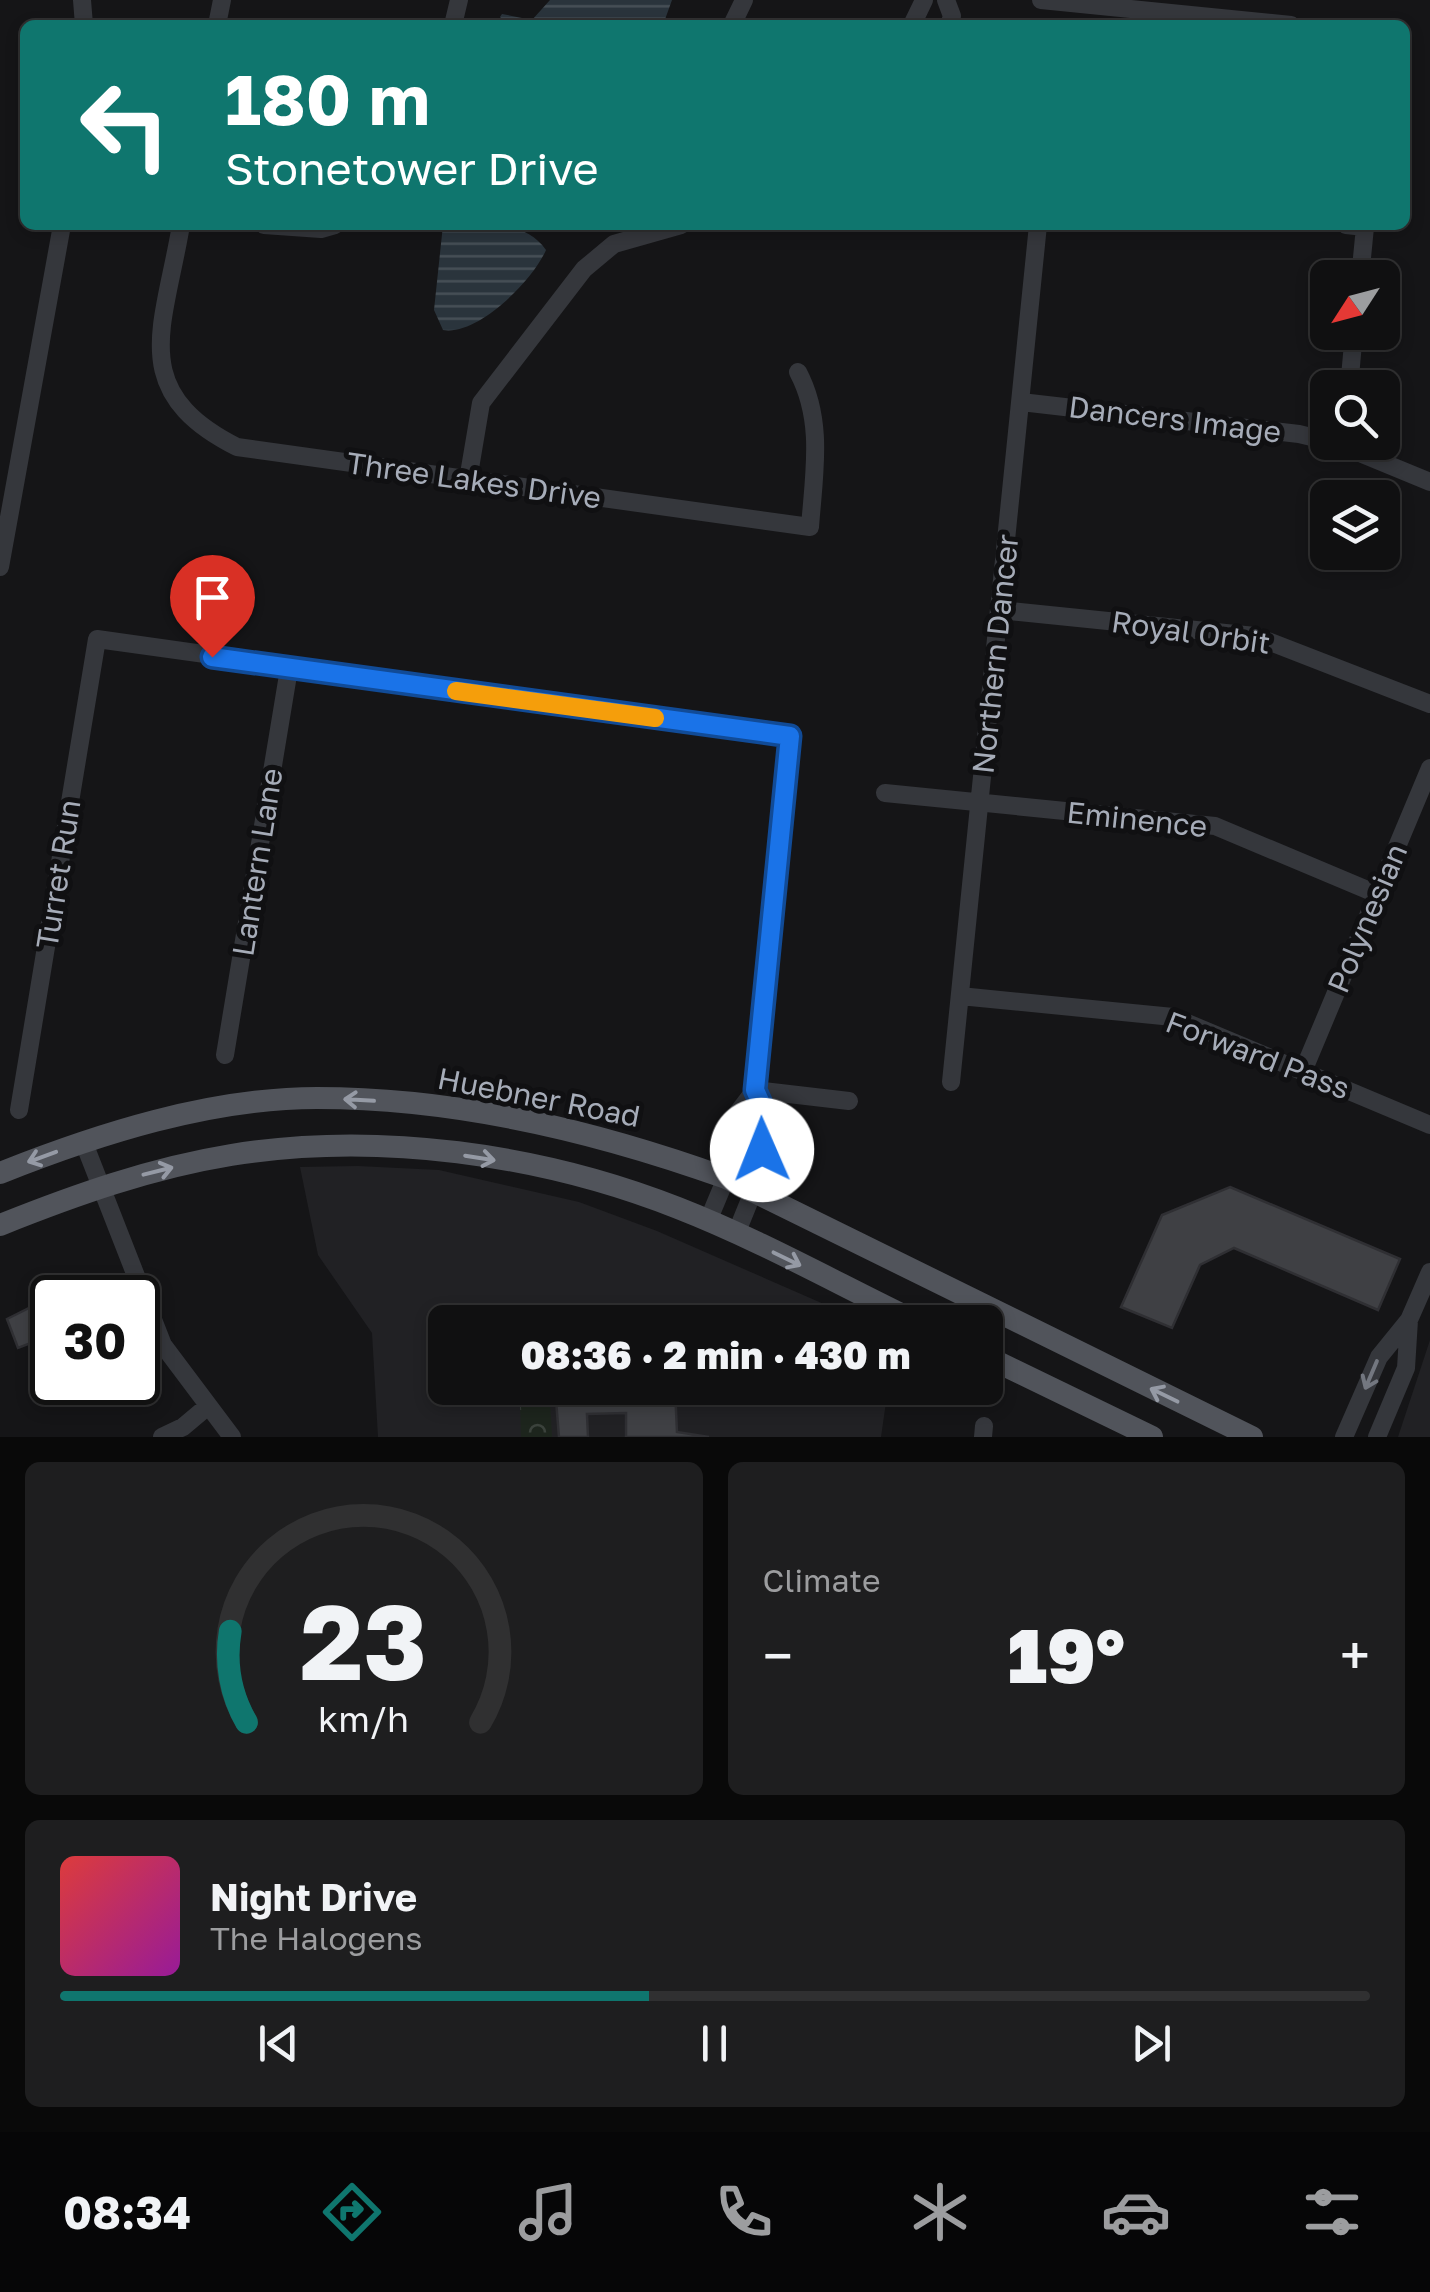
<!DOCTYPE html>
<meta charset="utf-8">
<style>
body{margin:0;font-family:"Golos Text",sans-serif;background:#1e1e1f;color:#f1f3f6;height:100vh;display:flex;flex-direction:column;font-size:38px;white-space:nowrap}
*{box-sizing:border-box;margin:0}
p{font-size:32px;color:#9c9d9f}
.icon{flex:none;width:55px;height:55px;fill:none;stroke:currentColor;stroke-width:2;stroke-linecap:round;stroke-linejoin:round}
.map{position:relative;height:1437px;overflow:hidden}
.details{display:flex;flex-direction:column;gap:25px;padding:25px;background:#090909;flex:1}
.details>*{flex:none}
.guide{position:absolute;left:20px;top:20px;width:1390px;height:210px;border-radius:15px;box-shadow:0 5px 15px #0003,0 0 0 2px #303031;background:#0f766e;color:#fff;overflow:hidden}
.needle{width:65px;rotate:234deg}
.fabs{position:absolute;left:1310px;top:260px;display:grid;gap:20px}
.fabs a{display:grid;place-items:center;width:90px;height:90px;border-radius:15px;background:#101011;box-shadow:0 5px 15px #0003,0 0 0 2px #303031;font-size:50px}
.speed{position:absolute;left:30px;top:1275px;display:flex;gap:20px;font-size:50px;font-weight:700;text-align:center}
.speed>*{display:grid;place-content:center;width:130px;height:130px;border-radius:50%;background:#101011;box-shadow:0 5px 15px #0003,0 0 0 2px #303031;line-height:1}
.speed .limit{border:5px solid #111;border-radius:15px;background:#fff;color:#111}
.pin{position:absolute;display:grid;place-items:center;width:85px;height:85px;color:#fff;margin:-102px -42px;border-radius:50% 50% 50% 0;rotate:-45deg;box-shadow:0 0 10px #0007}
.pin .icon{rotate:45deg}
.me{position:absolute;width:110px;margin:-55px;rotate:359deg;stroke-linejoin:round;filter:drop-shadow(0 0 8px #0008)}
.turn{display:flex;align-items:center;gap:35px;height:210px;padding:0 40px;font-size:45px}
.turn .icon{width:130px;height:130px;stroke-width:2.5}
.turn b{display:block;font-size:70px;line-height:85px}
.big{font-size:75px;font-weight:800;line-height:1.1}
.details .tile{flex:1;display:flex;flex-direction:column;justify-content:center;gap:15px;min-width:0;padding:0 35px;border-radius:15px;background:#1e1e1f}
.details .dial{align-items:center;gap:0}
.dial svg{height:260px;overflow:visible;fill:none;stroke:#303031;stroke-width:7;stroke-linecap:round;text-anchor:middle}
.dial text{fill:#f1f3f6;stroke:none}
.song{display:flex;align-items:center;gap:30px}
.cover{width:120px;height:120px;border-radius:15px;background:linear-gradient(135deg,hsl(0 70% 55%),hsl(300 70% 35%))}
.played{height:10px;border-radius:5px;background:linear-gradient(90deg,#0f766e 45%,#303031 45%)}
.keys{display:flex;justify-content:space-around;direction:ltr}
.heat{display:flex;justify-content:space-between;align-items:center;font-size:55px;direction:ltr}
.details .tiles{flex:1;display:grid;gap:25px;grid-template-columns:1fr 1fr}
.tile:last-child{grid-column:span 2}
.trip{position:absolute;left:428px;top:1305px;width:575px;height:100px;border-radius:15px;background:#101011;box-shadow:0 5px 15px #0003,0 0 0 2px #303031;font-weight:800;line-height:100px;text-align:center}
.tab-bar{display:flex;height:160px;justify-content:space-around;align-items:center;background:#060607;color:#9c9d9f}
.tab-bar .icon{width:70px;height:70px}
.tab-bar .on{color:#0f766e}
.tab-bar b{font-size:45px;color:#f1f3f6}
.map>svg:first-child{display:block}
.built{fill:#212124}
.park{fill:url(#park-crowns)}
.water{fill:url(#water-rules)}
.building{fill:#3f4044;stroke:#2f2f33;stroke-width:2.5}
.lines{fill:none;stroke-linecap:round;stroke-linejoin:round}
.minor{stroke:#35373c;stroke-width:18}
.major{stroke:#51545b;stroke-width:22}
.oneway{stroke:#959aa5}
.oneway2{stroke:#737780}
.route-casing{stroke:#114b97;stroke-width:25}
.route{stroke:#1a73e8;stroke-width:18}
.slow{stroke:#f59e0b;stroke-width:18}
.labels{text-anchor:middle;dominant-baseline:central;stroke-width:10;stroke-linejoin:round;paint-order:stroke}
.street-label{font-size:30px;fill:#a6acb8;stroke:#101012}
</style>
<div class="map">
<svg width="1430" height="1437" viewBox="0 0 1430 1437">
<defs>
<pattern id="park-crowns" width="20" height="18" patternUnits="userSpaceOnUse" patternTransform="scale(2.5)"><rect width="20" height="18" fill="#1d251d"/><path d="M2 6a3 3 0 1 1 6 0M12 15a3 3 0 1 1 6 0" fill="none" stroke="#3b423c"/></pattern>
<pattern id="water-rules" width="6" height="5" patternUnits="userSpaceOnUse" patternTransform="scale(2.5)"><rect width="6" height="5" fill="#2a343c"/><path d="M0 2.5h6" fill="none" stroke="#464f56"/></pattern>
</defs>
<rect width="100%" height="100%" fill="#151517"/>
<!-- built -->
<path class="built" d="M358,1166L439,1170L579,1202L657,1231L865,1322H445V1388H888L881,1437H378L372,1333L318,1255L300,1167Z
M1430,1340V1437H1398Z"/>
<!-- park -->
<path class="park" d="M550,1398L552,1437H521L520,1401Z"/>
<!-- water -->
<path class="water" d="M550,0H672L663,25H508L500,17L502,14L532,20Z
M443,225C478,225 523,217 546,250C533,280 478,336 443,330L434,310Z
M785,1304L817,1322H759L768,1305Z"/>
<!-- building -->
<path class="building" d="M1230,1187L1400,1259L1378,1310L1234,1248L1200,1265L1172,1328L1121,1307L1162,1215Z
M45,1300L47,1304L52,1302V1335L18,1348L7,1319Z
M555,1388H675L677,1432L709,1437H626V1413L587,1414L588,1437H559Z"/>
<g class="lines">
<!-- minor -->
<path class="minor" d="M82,0L84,25
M946,0L952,16L949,25
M1041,0L1291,25
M217,25L222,0
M453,25L459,0
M732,25L744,0
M912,25L924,0
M181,225C164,327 126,391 237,447L810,527C814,473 824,421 798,372
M264,225L321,229L335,225
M1346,225L1365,227L1360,278
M1349,388L1354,332
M1021,402L1299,434L1328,441
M1333,442L1430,482
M468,480L481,403L584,269L614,244L681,225
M0,567L62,225
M1000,610L1255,636L1430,704
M885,793L1215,826L1377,894
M960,996L1173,1017L1430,1125
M225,1055L289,669
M1304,1069L1430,768
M951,1082L1038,225
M755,1090L849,1101
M19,1110L97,639L790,736L755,1090L768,1119L753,1192L736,1234
M84,1143L163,1345L232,1437
M708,1221L726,1178L736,1115L755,1090
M162,1437L183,1427L208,1406
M983,1437L984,1426
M1344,1437L1379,1357L1409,1320L1430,1272
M1377,1437L1406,1368L1409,1320"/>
<!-- major -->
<path class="major" d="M0,1173C98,1134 210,1098 317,1098C458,1098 595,1131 726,1178L1252,1437
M0,1225C75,1195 151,1168 231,1155C377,1131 541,1154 678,1208C760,1240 838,1284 917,1322
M985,1356L1152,1437"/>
</g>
<!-- one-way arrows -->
<defs><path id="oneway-shaft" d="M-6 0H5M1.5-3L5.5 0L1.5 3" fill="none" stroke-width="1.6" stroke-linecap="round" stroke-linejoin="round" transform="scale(2.5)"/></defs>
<g class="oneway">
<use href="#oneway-shaft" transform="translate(359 1100) rotate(-177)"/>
<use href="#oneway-shaft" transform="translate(42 1157) rotate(160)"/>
<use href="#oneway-shaft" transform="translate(480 1158) rotate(9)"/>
<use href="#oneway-shaft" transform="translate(158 1171) rotate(-14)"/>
<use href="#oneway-shaft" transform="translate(787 1259) rotate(26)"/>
<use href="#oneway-shaft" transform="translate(1164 1395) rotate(-154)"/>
</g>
<use class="oneway2" href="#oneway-shaft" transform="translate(1371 1375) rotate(113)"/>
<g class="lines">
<!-- route casing -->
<g class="route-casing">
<path id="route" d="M212,657L790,736L755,1090L768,1119L762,1150"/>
</g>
<!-- route -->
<use href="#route" class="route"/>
<!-- slow -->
<path class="slow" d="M456,691L655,718"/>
</g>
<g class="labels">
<!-- street labels -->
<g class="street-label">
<text transform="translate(1175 419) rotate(7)">Dancers Image</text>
<text transform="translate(474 480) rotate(8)">Three Lakes Drive</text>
<text transform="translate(1191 632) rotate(8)">Royal Orbit</text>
<text transform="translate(995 654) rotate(-84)">Northern Dancer</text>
<text transform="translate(1137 819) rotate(6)">Eminence</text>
<text transform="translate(257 862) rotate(-81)">Lantern Lane</text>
<text transform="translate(58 874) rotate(-81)">Turret Run</text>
<text transform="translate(1367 918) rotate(-67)">Polynesian</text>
<text transform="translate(1258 1055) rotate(21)">Forward Pass</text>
<text transform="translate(539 1097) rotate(11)">Huebner Road</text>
</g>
</g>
</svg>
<div class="fabs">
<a><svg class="needle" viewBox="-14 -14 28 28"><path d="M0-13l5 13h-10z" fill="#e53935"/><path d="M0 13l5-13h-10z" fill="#9c9d9f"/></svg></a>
<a><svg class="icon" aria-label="search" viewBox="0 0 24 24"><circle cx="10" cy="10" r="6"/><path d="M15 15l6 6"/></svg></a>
<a><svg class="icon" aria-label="layers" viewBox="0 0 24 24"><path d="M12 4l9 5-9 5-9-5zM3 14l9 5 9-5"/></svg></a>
</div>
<div class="speed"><div class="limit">30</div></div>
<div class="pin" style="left:212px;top:657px;background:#d93025"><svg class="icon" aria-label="arrive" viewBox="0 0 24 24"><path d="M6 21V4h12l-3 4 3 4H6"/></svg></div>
<svg class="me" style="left:762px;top:1150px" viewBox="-20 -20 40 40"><circle r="19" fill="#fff"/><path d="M0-13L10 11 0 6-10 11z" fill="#1a73e8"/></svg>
<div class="trip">08:36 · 2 min · 430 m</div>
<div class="guide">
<div class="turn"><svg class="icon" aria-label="left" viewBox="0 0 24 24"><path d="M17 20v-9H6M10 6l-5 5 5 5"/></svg><div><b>180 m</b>Stonetower Drive</div></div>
</div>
</div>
<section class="details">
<div class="tiles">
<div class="tile dial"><svg viewBox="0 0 100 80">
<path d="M14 69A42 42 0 1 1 86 69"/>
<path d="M14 69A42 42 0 0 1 9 41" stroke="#0f766e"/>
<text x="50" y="56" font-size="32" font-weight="700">23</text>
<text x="50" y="72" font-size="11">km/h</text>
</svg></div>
<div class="tile"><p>Climate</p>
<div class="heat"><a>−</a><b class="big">19°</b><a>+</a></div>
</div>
<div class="tile">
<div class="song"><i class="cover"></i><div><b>Night Drive</b><p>The Halogens</p></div></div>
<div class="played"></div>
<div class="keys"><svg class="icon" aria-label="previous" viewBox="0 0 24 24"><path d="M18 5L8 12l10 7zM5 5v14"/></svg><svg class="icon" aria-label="pause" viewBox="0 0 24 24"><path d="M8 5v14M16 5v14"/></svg><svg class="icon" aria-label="next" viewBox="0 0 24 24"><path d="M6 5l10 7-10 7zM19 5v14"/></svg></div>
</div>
</div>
</section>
<nav class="tab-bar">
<b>08:34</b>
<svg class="icon on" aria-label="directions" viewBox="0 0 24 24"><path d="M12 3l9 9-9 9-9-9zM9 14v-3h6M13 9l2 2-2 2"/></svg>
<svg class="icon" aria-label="music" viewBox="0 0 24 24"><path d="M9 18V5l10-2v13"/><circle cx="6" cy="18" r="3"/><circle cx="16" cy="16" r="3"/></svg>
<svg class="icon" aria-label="phone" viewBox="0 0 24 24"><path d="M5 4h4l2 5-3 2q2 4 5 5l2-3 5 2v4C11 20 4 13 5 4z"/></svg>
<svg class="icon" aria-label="climate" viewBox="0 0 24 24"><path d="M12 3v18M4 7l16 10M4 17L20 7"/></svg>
<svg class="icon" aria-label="car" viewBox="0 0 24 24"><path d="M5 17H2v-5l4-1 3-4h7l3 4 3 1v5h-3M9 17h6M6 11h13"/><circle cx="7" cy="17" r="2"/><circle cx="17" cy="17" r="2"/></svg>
<svg class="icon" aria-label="filters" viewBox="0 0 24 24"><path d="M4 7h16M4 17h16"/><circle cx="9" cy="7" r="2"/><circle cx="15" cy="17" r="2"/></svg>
</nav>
